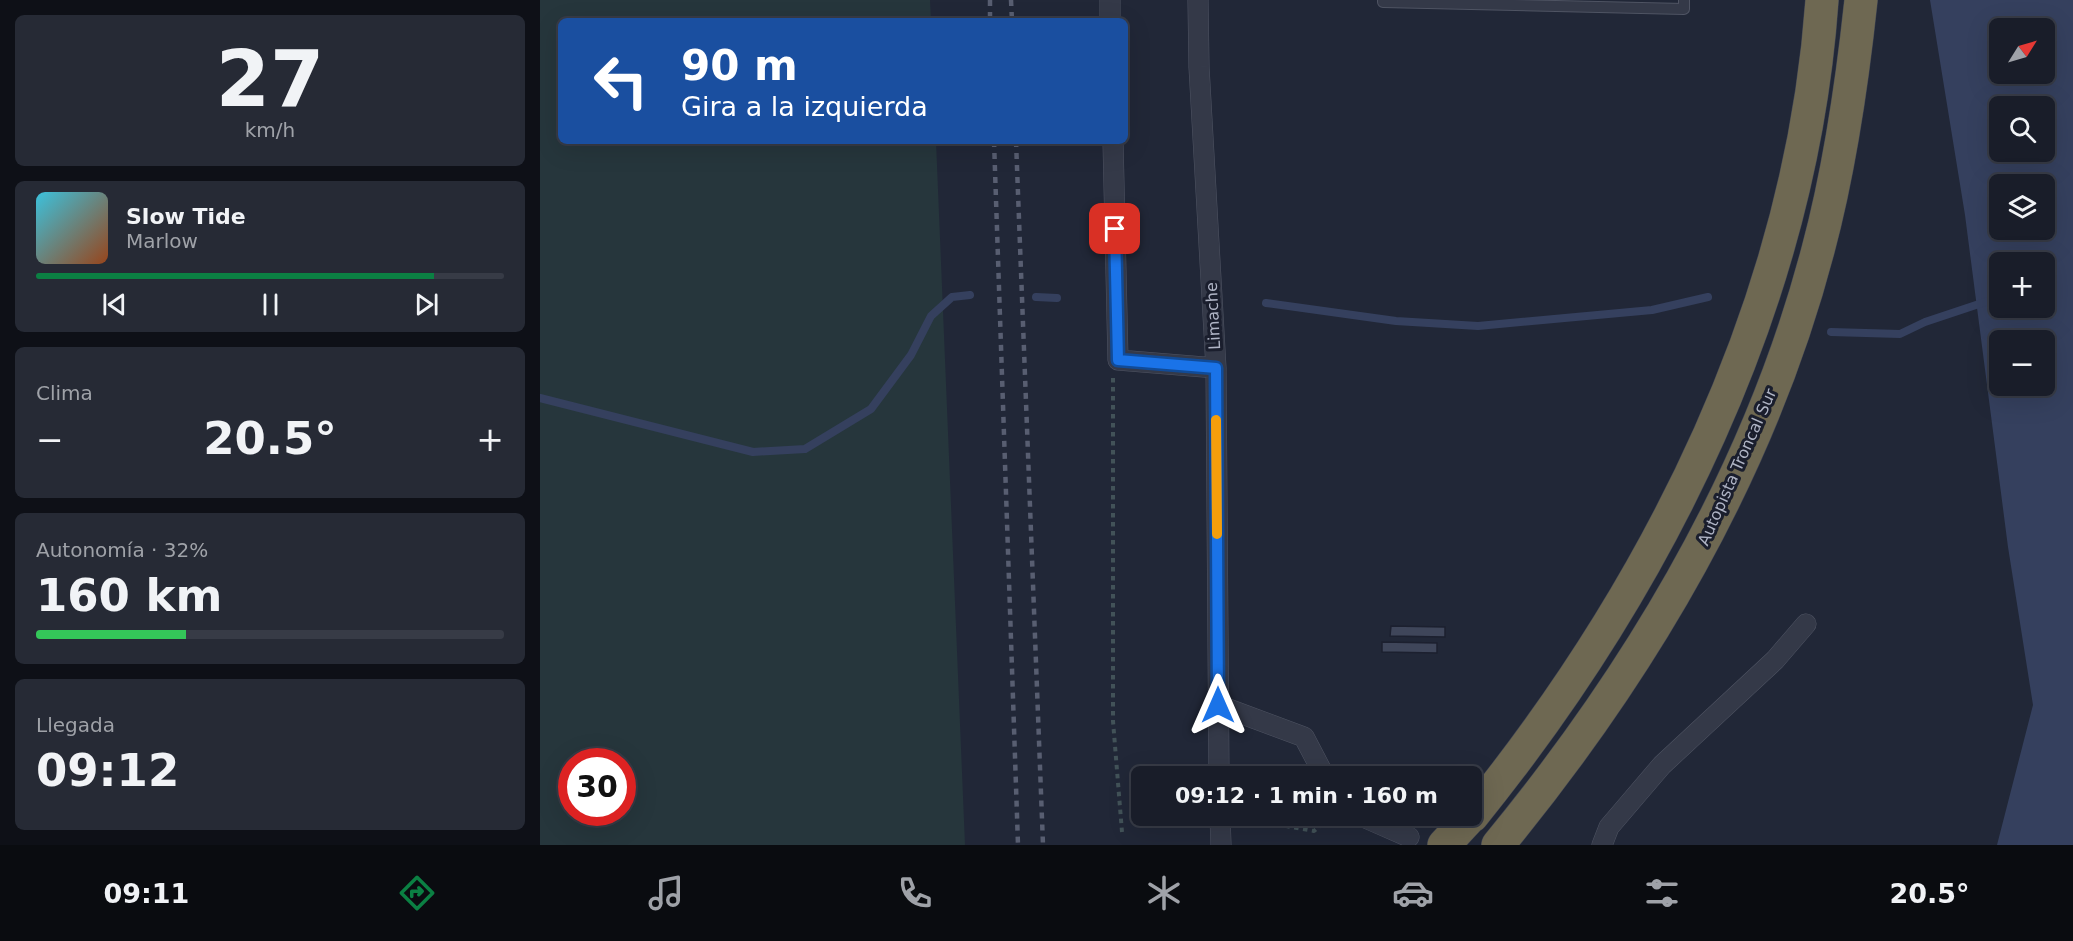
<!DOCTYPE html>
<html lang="es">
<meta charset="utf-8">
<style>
body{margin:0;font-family:"DejaVu Sans",sans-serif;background:#262a35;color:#f1f3f6;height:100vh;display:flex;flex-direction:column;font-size:22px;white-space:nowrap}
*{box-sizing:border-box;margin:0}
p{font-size:20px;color:#9fa2a8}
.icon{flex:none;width:33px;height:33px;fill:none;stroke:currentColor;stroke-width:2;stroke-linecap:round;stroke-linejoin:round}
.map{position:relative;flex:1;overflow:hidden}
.panel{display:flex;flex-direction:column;gap:15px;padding:15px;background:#0e1017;width:540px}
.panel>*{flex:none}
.hud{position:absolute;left:18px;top:18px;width:570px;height:126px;border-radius:9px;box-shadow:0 6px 24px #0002,0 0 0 2px #373b46;background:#1a4fa0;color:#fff;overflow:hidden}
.needle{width:39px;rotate:53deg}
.buttons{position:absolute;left:1449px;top:18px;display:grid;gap:12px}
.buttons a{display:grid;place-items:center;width:66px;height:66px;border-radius:9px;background:#191d29;box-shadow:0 6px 24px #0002,0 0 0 2px #373b46;font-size:30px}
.speed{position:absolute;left:18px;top:748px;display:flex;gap:12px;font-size:30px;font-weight:700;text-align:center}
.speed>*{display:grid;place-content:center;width:78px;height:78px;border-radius:50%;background:#191d29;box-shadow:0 6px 24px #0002,0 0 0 2px #373b46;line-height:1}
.speed .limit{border:9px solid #d22;background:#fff;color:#111}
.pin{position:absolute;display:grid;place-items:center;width:51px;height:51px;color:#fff;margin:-26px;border-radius:12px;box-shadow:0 3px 9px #0006}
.me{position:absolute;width:66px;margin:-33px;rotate:0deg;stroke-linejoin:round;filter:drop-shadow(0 0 4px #0008)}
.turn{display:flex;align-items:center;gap:21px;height:126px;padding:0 24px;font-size:27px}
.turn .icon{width:78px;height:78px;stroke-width:2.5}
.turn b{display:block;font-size:42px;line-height:51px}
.big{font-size:45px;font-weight:800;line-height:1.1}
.panel .widget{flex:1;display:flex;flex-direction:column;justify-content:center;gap:9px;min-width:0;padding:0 21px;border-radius:9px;background:#262a35}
.panel .dial{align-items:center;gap:0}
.dial b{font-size:78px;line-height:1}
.song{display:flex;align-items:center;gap:18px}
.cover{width:72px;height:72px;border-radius:9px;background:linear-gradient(135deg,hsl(190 70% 55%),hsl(20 70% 35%))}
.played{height:6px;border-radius:3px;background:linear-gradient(90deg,#0b8043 85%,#373b46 85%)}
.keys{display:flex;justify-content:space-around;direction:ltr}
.heat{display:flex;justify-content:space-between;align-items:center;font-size:33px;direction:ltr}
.charge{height:9px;border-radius:4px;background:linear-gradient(90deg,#34c759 32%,#373b46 0)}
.trip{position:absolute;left:591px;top:766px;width:351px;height:60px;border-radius:9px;background:#191d29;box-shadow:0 6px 24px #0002,0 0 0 2px #373b46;font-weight:800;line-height:60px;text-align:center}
.tabs{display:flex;height:96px;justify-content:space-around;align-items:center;background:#0a0c10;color:#9fa2a8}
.tabs .icon{width:42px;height:42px}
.tabs .current{color:#0b8043}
.tabs b{font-size:27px;color:#f1f3f6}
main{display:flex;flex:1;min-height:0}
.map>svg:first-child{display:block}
.green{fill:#26363c;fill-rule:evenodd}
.water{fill:#35405e;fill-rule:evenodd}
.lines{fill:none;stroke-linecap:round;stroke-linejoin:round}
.stream{stroke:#35405e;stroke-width:8}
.building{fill:#3f465a;stroke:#1c202f;stroke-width:1.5}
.lane-casing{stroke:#4f5463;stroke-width:12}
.street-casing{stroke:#4f5463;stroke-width:21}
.highway-casing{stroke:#3f4453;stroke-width:34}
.path{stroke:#425258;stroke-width:4;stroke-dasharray:4.5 4.5;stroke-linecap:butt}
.lane{stroke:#343948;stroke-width:10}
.street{stroke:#343948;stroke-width:20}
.highway{stroke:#6e6852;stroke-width:33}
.rail{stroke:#585e71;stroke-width:4.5;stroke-dasharray:6 6;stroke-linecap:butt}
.route-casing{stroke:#114b97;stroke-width:15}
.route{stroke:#1a73e8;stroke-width:10}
.slow{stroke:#f59e0b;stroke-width:10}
.labels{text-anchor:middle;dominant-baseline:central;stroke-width:6;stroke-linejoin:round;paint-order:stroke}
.street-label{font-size:16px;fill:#afb4c5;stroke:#1a1e2d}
</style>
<main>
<section class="panel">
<div class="widget dial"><b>27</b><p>km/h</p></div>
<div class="widget">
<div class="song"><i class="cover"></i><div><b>Slow Tide</b><p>Marlow</p></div></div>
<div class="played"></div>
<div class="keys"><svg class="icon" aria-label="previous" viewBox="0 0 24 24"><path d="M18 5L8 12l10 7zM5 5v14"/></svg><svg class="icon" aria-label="pause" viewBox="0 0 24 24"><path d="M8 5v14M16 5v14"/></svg><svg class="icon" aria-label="next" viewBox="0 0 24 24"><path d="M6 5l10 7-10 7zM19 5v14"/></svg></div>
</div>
<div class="widget"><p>Clima</p>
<div class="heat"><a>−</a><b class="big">20.5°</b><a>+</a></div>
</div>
<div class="widget"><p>Autonomía · 32%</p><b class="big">160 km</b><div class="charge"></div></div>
<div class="widget"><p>Llegada</p><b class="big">09:12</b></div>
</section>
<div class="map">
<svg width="1533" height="845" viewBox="0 0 1533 845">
<rect width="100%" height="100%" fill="#212737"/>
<!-- green -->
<path class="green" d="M0,0H390L391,21H21V141H396L425,845H0ZM32,762H82V813H32Z"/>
<!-- water -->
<path class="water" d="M1390,0H1533V845H1457L1493,705L1468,547L1425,215ZM1460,28H1504V74H1460ZM1460,106H1504V152H1460ZM1460,184H1504V230H1460ZM1460,262H1504V308H1460ZM1460,340H1504V386H1460Z"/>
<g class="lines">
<!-- stream -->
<path class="stream" d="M496,297L517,298
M726,303L856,321L938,326L1112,310L1168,297
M1291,332L1360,334L1385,322L1460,297
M0,398L213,452L265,449L331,409L371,355L391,316L412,297L430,295"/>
</g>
<!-- building -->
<path class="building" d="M851,626L905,627V637L850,636Z
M842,642L897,643V653L842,652Z"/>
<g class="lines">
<!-- lane casing -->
<g class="lane-casing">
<path id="lane" d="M843,0V2L1144,9V0"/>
</g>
<!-- street casing -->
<g class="street-casing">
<path id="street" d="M570,0V21
M658,0L659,67L676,368L679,777
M573,141L578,360L676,368
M678,705L764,737L785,777
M680,816L681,845
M821,816L869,837
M1062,845L1069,827L1122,765L1235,660L1266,624"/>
</g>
<!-- highway casing -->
<g class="highway-casing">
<path id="highway" d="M932,816C1120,584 1261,301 1282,0
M904,845L931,816
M958,845C1102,670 1220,471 1278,250C1300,168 1312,85 1321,0"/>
</g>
<!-- path -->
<path class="path" d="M573,378V721L582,832
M701,818L774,831L792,816"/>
<!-- lane -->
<use href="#lane" class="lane"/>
<!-- street -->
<use href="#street" class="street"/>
<!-- highway -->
<use href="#highway" class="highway"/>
<!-- rail -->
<path class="rail" d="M450,0V21
M471,0L472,21
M454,141L478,845
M476,141L503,845"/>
</g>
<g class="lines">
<!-- route casing -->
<g class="route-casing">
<path id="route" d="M575,229L578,360L676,368L678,705"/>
</g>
<!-- route -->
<use href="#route" class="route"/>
<!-- slow -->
<path class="slow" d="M676,420L677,534"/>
</g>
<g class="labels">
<!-- street labels -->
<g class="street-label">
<text transform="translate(673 316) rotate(-93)">Limache</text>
<text transform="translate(1197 467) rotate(-66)">Autopista Troncal Sur</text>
</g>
</g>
</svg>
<div class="buttons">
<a><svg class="needle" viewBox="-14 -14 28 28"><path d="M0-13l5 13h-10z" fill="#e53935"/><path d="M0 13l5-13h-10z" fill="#9fa2a8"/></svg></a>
<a><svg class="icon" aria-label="search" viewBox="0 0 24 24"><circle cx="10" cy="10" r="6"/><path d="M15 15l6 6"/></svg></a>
<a><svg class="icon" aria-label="layers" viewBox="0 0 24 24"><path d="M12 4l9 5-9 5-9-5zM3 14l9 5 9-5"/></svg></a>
<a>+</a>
<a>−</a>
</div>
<div class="speed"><div class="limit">30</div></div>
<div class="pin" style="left:575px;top:229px;background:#d93025"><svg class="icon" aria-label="arrive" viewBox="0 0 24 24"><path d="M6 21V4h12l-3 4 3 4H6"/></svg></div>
<svg class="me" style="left:678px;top:705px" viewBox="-20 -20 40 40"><path d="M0-17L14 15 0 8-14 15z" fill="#1a73e8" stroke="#fff" stroke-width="4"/></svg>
<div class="trip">09:12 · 1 min · 160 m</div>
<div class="hud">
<div class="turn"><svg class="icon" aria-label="left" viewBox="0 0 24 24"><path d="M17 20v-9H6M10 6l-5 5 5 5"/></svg><div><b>90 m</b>Gira a la izquierda</div></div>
</div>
</div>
</main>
<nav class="tabs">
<b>09:11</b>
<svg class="icon current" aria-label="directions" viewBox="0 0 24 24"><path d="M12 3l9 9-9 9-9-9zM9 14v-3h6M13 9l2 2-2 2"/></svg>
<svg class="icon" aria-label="music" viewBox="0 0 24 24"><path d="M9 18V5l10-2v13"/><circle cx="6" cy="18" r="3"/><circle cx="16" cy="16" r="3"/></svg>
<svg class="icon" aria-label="phone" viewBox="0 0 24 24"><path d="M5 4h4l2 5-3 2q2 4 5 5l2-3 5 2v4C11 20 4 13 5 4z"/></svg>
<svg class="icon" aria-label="climate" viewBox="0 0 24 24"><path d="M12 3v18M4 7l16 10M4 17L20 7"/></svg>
<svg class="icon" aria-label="car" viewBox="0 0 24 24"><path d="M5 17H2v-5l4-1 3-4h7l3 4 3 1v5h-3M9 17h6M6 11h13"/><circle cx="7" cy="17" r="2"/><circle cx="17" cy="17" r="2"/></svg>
<svg class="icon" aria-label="filters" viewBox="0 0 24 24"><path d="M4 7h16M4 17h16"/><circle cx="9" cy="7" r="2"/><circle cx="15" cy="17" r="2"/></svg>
<b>20.5°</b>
</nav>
